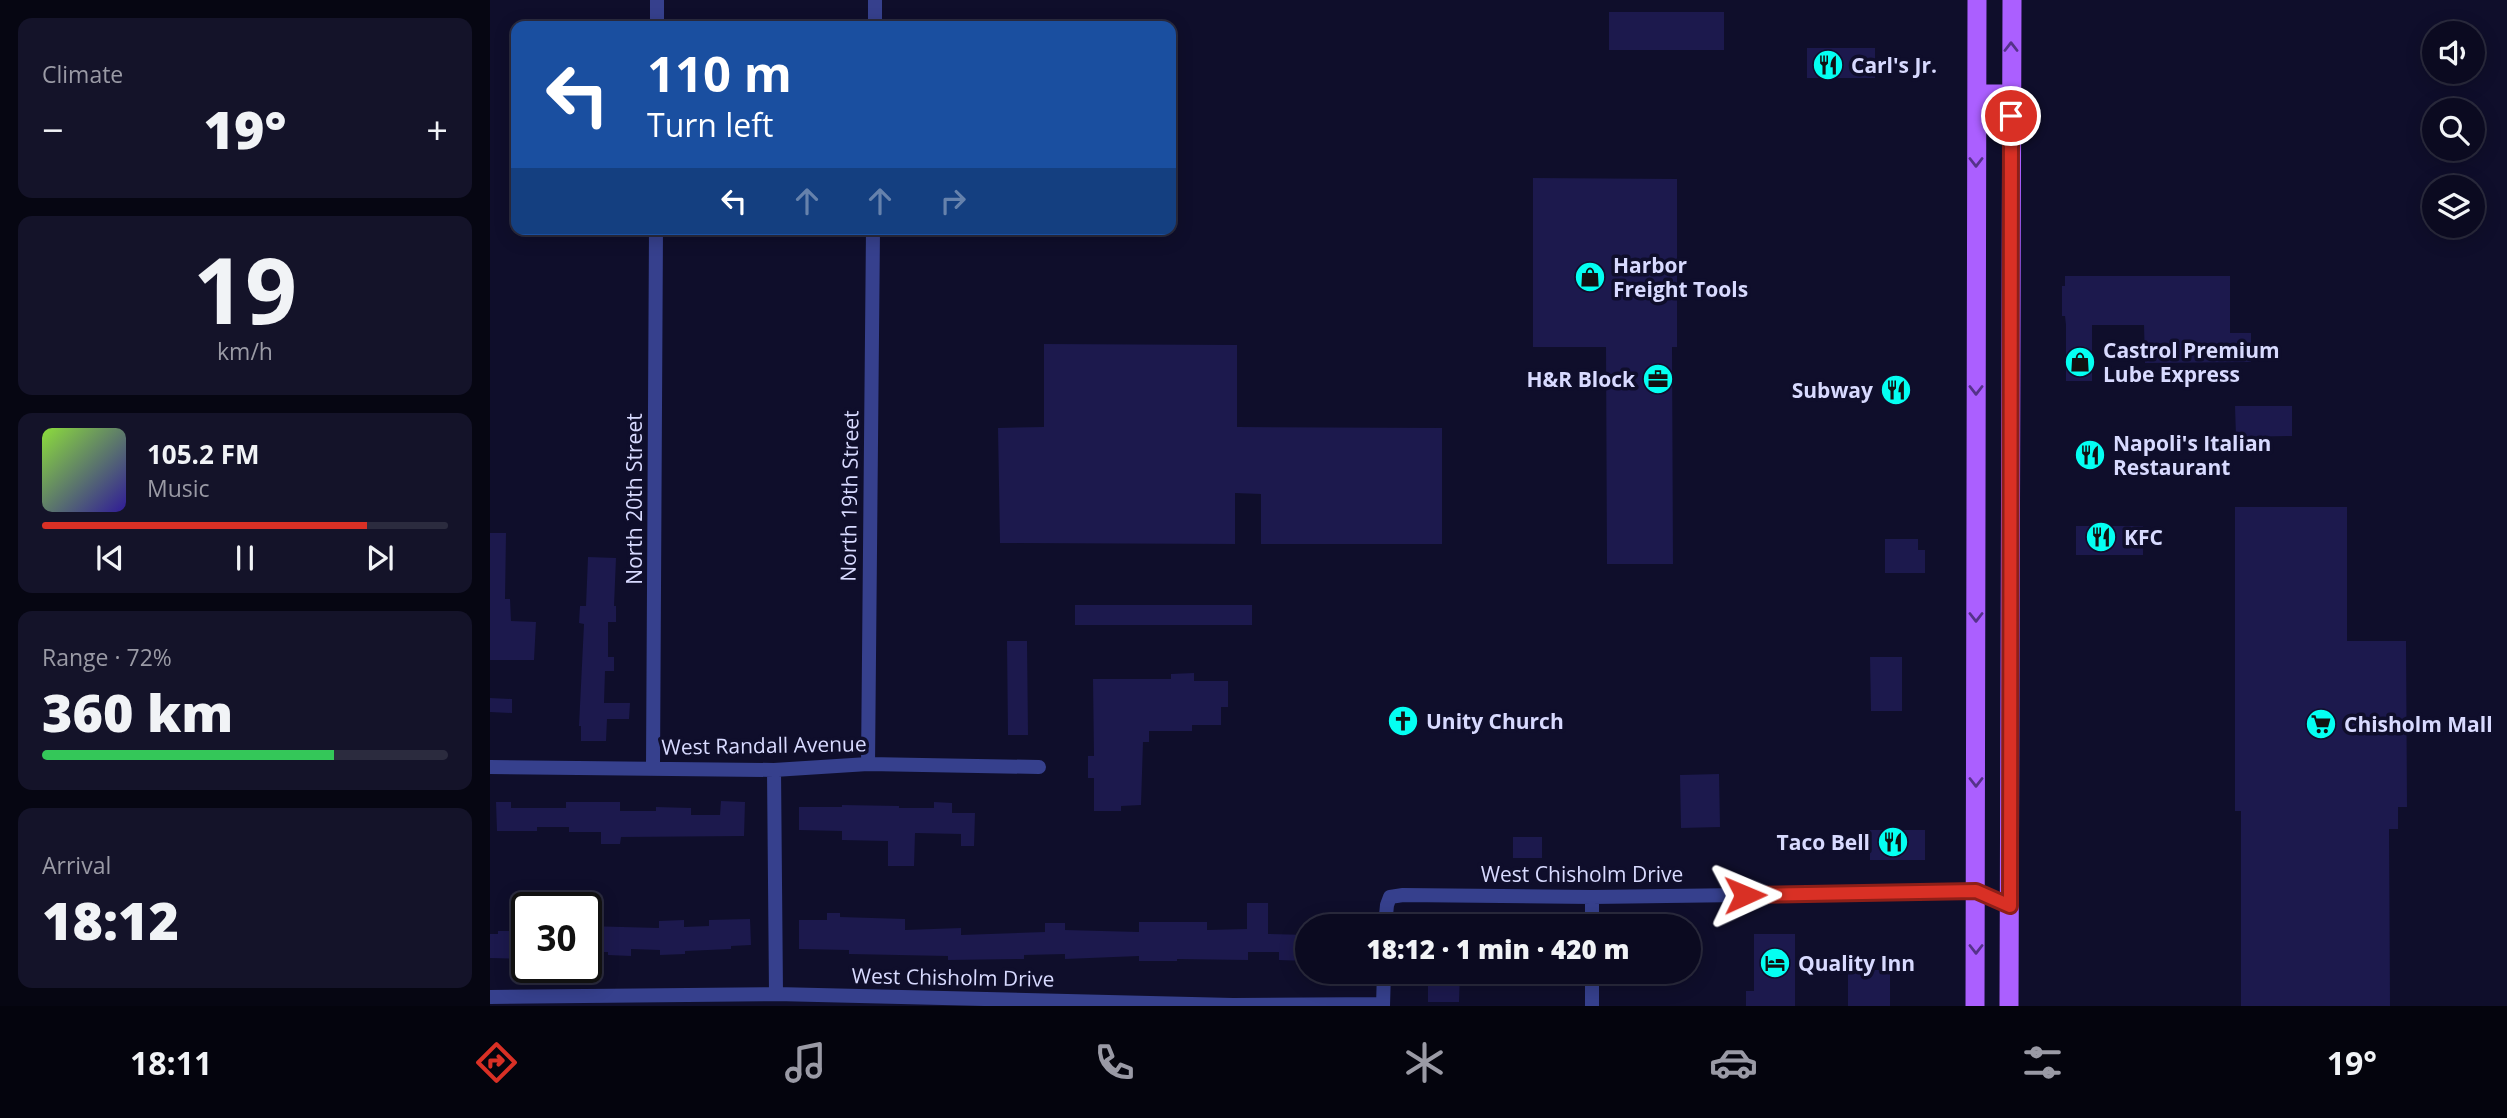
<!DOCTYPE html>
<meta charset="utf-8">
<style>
body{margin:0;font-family:"Open Sans",sans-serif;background:#141329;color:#f1f3f6;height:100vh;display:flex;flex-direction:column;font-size:26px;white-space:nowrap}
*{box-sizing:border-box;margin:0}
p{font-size:23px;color:#9a9aa5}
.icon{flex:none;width:38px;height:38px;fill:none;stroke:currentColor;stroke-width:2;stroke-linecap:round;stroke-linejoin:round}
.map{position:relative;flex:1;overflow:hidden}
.panel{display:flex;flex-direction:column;gap:18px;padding:18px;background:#060612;width:490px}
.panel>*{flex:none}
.banner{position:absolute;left:21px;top:21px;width:665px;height:214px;border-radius:14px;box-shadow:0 4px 18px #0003,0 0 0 2px #2b2b3e;background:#1a4fa0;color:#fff;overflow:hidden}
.fabs{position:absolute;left:1932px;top:21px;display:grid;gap:14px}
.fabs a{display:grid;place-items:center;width:63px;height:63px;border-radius:50%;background:#0b0a20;box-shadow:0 4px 18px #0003,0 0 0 2px #2b2b3e;font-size:35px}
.speed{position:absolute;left:21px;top:892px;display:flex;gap:14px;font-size:35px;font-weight:700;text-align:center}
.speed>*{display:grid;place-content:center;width:91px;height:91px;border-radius:50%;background:#0b0a20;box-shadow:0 4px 18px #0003,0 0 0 2px #2b2b3e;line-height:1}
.speed .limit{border:4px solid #111;border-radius:10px;background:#fff;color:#111}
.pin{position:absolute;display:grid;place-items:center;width:60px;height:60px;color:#fff;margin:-30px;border:4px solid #fff;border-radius:50%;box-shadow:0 2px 7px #0007}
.me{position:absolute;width:77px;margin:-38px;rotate:89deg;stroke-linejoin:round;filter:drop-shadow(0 0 5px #0008)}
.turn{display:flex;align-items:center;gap:24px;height:147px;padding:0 21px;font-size:32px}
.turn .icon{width:91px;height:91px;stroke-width:2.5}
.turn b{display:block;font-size:49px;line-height:60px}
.lanes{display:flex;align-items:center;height:66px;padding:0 21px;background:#0003;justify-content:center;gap:35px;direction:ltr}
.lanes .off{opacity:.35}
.big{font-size:52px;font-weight:800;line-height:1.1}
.panel .card{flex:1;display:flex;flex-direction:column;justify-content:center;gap:10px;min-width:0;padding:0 24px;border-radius:14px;background:#141329}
.panel .dial{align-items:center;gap:0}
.dial b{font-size:91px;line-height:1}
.song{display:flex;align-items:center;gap:21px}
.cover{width:84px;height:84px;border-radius:10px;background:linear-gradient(135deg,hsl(90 70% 55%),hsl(250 70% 35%))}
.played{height:7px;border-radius:4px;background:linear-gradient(90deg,#d93025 80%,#2b2b3e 80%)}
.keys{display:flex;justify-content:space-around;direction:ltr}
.heat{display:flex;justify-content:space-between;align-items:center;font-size:38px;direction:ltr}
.charge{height:10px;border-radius:5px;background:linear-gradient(90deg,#34c759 72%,#2b2b3e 0)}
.trip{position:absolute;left:805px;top:914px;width:406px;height:70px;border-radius:35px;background:#0b0a20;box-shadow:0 4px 18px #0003,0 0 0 2px #2b2b3e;font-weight:800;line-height:70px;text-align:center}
.menu{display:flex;height:112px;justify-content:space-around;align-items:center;background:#04040d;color:#9a9aa5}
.menu .icon{width:49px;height:49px}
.menu .active{color:#d93025}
.menu b{font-size:32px;color:#f1f3f6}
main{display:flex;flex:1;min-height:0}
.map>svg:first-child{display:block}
.building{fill:#1c194d}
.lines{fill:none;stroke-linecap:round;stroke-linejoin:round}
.minor{stroke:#36408d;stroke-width:14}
.primary{stroke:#ab5fff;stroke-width:19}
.oneway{stroke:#55328a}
.route-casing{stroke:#8d1f18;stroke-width:18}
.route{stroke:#d93025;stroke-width:12}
.labels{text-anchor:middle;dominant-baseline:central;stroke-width:7;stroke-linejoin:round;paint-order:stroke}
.poi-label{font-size:21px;font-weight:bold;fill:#d8daff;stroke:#0f0e2b;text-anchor:start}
.street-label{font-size:21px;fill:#d8daff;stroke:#0f0e2b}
</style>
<main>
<section class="panel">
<div class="card"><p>Climate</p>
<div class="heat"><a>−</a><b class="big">19°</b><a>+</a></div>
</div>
<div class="card dial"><b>19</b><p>km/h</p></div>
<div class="card">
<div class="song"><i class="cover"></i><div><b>105.2 FM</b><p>Music</p></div></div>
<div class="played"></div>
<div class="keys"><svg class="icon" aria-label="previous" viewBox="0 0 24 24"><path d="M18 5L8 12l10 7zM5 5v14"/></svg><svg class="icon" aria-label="pause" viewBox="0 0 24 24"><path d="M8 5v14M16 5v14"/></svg><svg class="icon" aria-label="next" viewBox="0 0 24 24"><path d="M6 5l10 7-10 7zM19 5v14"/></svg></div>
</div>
<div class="card"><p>Range · 72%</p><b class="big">360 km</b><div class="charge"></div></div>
<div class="card"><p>Arrival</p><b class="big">18:12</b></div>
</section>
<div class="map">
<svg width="2017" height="1006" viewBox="0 0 2017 1006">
<rect width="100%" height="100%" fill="#0f0e2b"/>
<!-- building -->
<path class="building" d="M1119,12H1234V50H1119Z
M1317,48H1385V78H1317Z
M1043,178L1187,179V347H1182L1183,564H1117L1116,347H1043Z
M1575,276H1740V333H1761V362L1655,363L1654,325H1602V381H1576V325L1575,316H1572V286H1575Z
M554,344L747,345V427L952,428V544H771V494L745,493V544L510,543L508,428L554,427Z
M1745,406H1802V436L1746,437Z
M1745,507H1857V641H1916L1917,807H1908V829H1899L1900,1006H1751V811H1745Z
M1586,526H1653V555H1586Z
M0,533H16L15,599H20L21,621L46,622L44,660H0Z
M1395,539H1428V550H1435V573H1395Z
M98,557L126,558L124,606H126V622H118V657H124V671H115L114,703H140L139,719H117L116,741H91V726H89L94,624L89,623L90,606H96Z
M585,605H762V625H585Z
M517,641H537L538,735H518Z
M1380,657H1412V711H1381Z
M704,673V681H738V707H731V725H702V731H659V742H653L651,805L631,806V811H604V778H598V756H604L603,679H681V674Z
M0,698L22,699V713L0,712Z
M1229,774L1230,827L1191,828L1190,775Z
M231,801L255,802L254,836L131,837L130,844H111V832H79V827H47V831H7L6,802H21V808H76V802H130V811H166V807L201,808V815H230Z
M444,802L462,803V813H485L484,846H471V834L425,833L424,866H398V841L352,840V831L309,830V807H352V805L409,806V808H444Z
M1380,830H1435V860H1380Z
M1023,837H1052V858H1023Z
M45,893H63L62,908H44Z
M757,903H778V934L817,935V961L789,960V952H758V960L687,959V961H649V956L575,959V954L534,955V959L458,960V956L359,954V950L309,949V920H337V913H350V917L415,919V930L471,928V935L555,932V923H575V930L649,932V922H717V930L757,929Z
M260,919L261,945L241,946V949L195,951V954L170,955V950L141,949V956L118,955V952H96V926L169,928V921L194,920V927L219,926V920Z
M8,931H37V959L0,958V934H8Z
M1264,934H1305V1006H1256V991H1264Z
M1358,970H1400V1006H1358Z
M948,971H970L969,1002H938V982H948Z"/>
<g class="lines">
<!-- minor -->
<path class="minor" d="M167,26V0
M385,26V0
M378,764L383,229
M0,767L284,770L378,764L549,767
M163,768L166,229
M284,770L286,994
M1102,897V926
M895,926L897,905L900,897L913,895L1102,897L1486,892L1520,906
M1102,971V1006
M0,997L286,994L743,1005L893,1004
M893,1006L894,971"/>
<!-- primary -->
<path class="primary" d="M1487,94H1521
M1485,1006L1487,0
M1519,1006L1522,0"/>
</g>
<!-- one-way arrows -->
<defs><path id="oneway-chevron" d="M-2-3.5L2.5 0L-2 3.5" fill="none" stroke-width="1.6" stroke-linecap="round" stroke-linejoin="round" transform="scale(1.75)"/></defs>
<g class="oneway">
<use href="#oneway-chevron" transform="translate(1521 47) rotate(-90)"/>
<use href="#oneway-chevron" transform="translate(1486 162) rotate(90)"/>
<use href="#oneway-chevron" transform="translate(1486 390) rotate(90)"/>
<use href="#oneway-chevron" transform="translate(1486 617) rotate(90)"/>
<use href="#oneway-chevron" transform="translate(1486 782) rotate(90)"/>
<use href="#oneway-chevron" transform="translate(1486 949) rotate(90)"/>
</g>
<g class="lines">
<!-- route casing -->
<g class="route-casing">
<path id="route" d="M1255,895L1486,891L1520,906L1521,116"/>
</g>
<!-- route -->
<use href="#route" class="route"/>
</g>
<!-- icons -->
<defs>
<g id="restaurant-disc" transform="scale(1.575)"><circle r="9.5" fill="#04fff2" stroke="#0f0e2b"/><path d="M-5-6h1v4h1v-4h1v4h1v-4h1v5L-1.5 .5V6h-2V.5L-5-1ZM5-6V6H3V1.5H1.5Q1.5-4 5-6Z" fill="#111"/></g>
<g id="shop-disc" transform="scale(1.575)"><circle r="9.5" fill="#04fff2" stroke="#0f0e2b"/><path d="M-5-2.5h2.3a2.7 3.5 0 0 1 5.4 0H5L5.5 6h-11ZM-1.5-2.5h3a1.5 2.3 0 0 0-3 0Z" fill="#111"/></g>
<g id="office-disc" transform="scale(1.575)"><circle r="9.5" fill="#04fff2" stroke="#0f0e2b"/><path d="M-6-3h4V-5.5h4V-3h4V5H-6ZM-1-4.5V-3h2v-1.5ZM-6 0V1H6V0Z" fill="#111"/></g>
<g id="church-disc" transform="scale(1.575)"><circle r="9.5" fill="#04fff2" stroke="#0f0e2b"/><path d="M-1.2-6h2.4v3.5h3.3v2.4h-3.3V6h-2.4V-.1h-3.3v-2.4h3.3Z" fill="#111"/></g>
<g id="supermarket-disc" transform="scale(1.575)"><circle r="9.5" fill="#04fff2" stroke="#0f0e2b"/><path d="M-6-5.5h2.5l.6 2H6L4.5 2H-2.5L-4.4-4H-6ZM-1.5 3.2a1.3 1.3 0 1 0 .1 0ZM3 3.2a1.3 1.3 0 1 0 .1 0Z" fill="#111"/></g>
<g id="hotel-disc" transform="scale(1.575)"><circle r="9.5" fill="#04fff2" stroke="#0f0e2b"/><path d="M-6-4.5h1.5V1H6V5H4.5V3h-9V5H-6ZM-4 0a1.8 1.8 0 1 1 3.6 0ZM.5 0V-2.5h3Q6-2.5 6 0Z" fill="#111"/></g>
</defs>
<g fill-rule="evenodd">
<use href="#restaurant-disc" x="1338" y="65"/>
<use href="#shop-disc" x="1100" y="277"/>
<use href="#shop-disc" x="1590" y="362"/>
<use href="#office-disc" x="1168" y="379"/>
<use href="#restaurant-disc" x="1406" y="390"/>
<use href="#restaurant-disc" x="1600" y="455"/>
<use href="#restaurant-disc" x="1611" y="537"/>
<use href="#church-disc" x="913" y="721"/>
<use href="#supermarket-disc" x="1831" y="724"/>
<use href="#restaurant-disc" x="1403" y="842"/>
<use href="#hotel-disc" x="1285" y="963"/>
</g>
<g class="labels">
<!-- poi labels -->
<g class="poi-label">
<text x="1361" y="65">Carl's Jr.</text>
<text x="1123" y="265">Harbor<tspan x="1123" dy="24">Freight Tools</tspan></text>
<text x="1613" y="350">Castrol Premium<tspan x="1613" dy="24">Lube Express</tspan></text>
<text x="1145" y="379" text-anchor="end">H&amp;R Block</text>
<text x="1383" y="390" text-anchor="end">Subway</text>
<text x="1623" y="443">Napoli's Italian<tspan x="1623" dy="24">Restaurant</tspan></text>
<text x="1634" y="537">KFC</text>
<text x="936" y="721">Unity Church</text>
<text x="1854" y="724">Chisholm Mall</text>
<text x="1380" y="842" text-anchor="end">Taco Bell</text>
<text x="1308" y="963">Quality Inn</text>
</g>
<!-- street labels -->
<g class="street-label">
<text transform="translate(359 496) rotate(-89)">North 19th Street</text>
<text transform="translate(144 499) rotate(-90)">North 20th Street</text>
<text transform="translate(274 745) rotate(-1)">West Randall Avenue</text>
<text x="1092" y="874">West Chisholm Drive</text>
<text transform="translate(463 977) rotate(1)">West Chisholm Drive</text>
</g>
</g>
</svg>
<div class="fabs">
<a><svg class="icon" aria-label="sound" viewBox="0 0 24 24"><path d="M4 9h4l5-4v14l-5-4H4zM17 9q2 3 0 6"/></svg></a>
<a><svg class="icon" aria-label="search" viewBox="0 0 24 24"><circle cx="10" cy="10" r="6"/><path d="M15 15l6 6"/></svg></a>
<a><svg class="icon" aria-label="layers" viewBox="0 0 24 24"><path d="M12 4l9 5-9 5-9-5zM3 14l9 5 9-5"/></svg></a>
</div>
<div class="speed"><div class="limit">30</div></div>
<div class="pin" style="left:1521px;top:116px;background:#d93025"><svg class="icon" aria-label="arrive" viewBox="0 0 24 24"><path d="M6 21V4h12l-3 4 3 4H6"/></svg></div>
<svg class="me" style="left:1255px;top:895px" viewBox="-20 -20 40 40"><path d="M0-17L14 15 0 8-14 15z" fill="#d93025" stroke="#fff" stroke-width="4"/></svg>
<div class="trip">18:12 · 1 min · 420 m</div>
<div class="banner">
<div class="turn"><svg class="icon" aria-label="left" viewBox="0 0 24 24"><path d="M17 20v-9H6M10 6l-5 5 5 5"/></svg><div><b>110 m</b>Turn left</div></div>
<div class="lanes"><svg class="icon" aria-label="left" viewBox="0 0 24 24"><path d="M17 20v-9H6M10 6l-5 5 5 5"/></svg><svg class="icon off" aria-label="ahead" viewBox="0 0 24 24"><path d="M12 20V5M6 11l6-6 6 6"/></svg><svg class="icon off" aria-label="ahead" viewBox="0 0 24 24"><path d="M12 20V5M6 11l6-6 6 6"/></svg><svg class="icon off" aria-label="right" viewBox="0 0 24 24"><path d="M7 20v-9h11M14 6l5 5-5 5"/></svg></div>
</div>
</div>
</main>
<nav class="menu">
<b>18:11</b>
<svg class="icon active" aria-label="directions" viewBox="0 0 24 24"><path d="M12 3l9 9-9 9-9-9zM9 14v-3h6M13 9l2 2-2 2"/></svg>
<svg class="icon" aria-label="music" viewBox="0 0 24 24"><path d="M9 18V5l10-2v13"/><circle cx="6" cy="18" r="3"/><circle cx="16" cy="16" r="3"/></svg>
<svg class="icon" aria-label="phone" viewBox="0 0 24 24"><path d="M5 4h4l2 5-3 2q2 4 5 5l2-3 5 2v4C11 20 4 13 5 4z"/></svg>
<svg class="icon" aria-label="climate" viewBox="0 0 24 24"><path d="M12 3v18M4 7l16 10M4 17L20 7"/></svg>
<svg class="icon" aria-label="car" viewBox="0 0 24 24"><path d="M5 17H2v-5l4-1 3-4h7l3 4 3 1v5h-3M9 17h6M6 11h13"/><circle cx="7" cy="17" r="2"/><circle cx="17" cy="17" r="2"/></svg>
<svg class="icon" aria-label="filters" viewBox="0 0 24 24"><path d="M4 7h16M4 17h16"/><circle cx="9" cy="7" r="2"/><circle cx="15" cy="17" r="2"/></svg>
<b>19°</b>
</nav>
